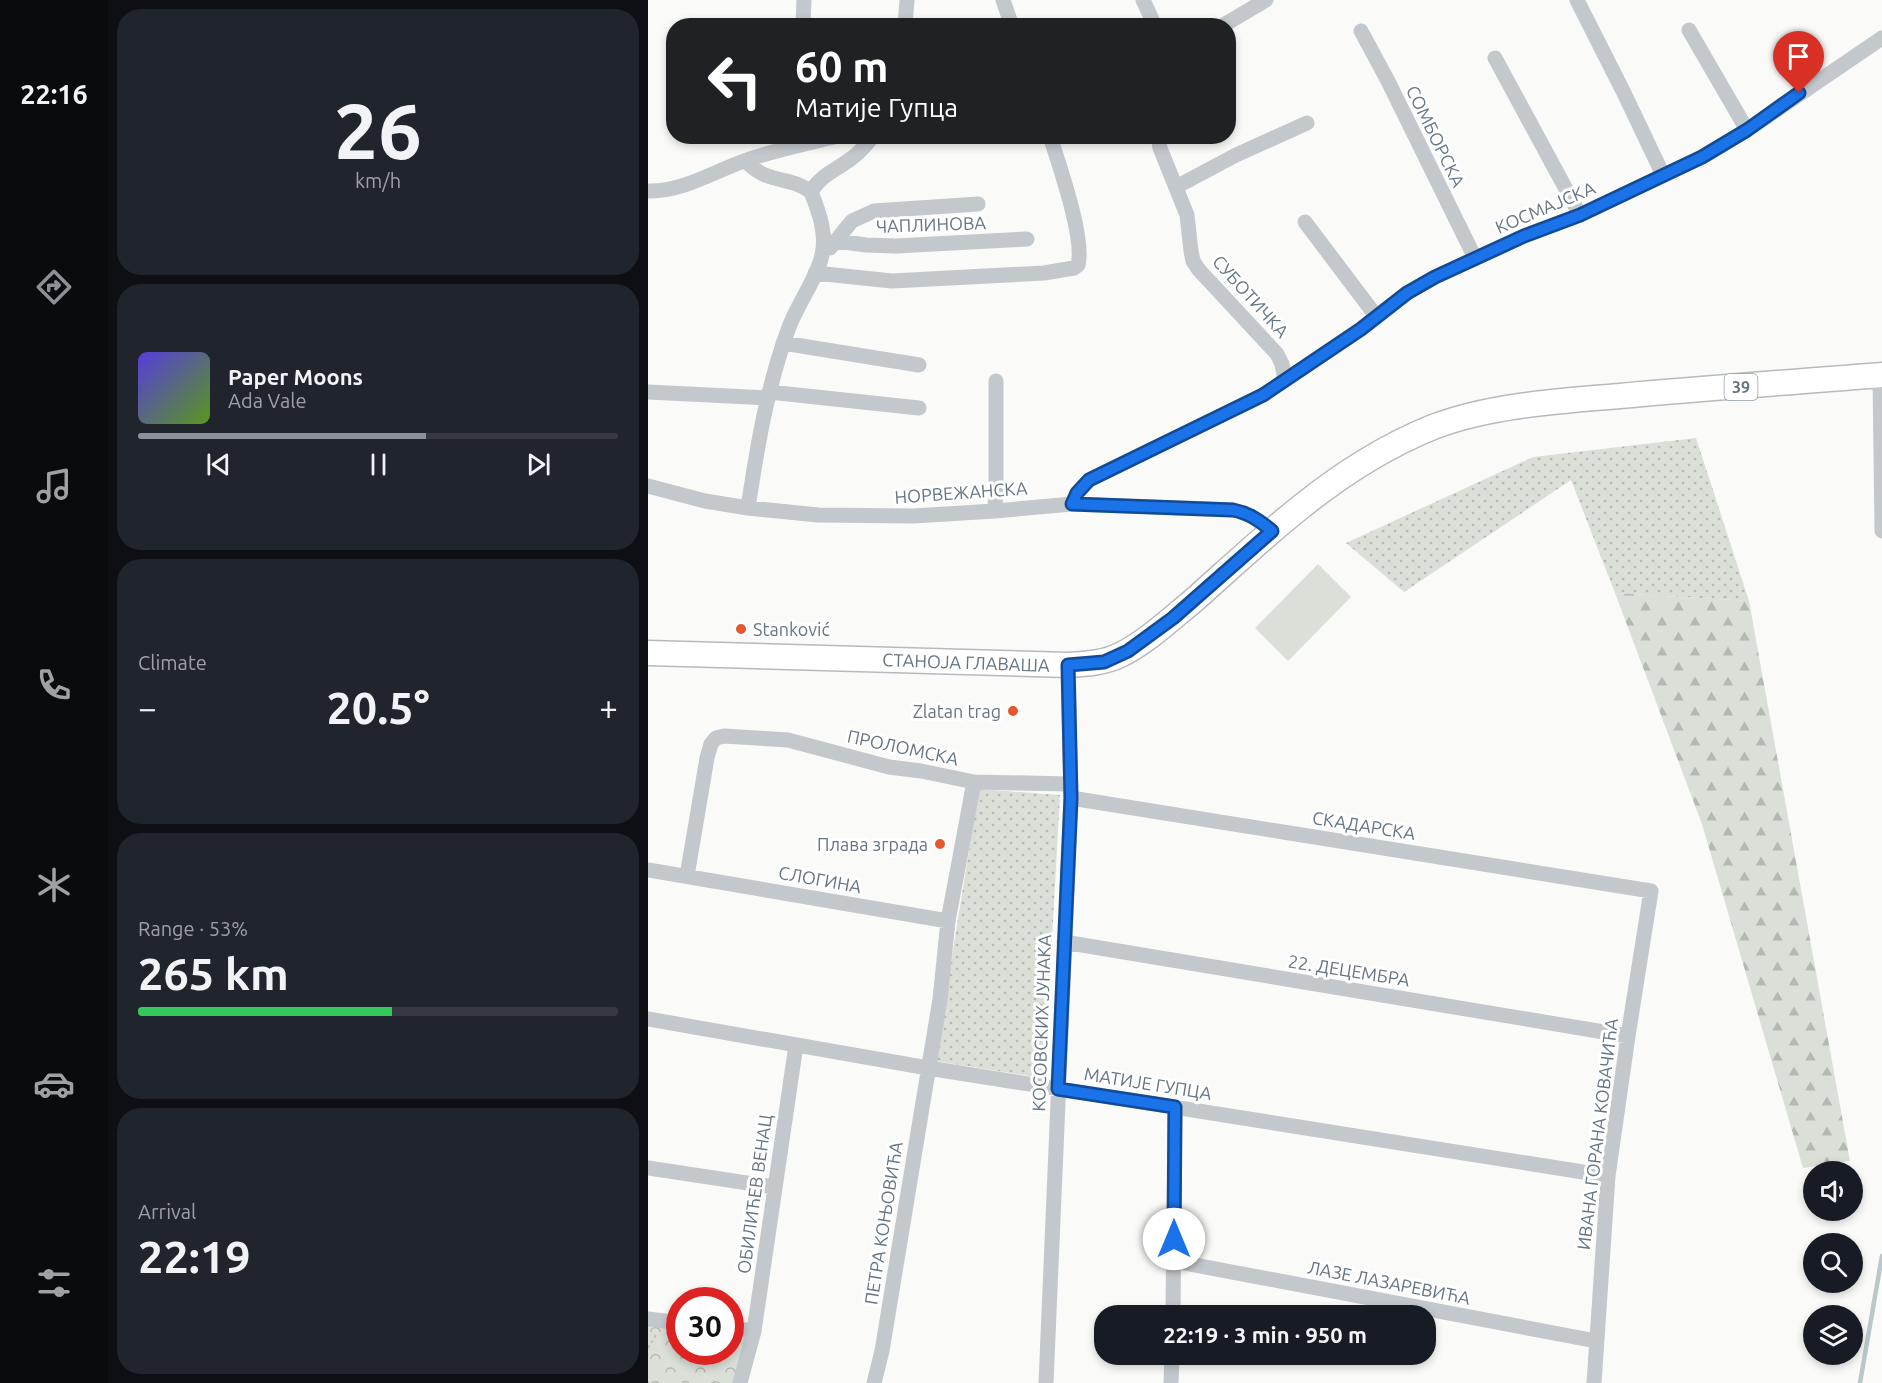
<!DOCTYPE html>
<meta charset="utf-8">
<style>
body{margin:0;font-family:Ubuntu,sans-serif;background:#20242c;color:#f1f3f6;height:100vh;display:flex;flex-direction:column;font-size:22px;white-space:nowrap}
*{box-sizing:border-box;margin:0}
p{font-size:20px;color:#9ea1a6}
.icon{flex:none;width:33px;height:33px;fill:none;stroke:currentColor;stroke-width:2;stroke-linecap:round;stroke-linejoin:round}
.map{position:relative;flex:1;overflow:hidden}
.drawer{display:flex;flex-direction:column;gap:9px;padding:9px;background:#0d0f14;width:540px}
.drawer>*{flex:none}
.banner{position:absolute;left:18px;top:18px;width:570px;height:126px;border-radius:24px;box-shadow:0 3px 9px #0003;background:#202124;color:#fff;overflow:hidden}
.tools{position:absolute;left:1155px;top:1161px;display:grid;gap:12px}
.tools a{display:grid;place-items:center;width:60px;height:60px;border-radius:50%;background:#171b24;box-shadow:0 3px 9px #0003;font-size:30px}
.speed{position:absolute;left:18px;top:1287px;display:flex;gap:12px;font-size:30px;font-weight:700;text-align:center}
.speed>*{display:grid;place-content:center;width:78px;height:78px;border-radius:50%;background:#171b24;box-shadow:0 3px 9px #0003;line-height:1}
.speed .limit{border:9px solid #d22;background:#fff;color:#111}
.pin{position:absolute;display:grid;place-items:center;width:51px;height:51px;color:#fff;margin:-62px -26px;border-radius:50% 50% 50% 0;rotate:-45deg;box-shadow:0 0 6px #0007}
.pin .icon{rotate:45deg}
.me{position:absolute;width:66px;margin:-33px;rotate:0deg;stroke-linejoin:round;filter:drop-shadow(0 0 4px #0008)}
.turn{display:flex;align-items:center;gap:21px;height:126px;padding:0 30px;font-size:27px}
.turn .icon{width:78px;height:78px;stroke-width:2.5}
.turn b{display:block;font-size:42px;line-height:51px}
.big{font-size:45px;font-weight:700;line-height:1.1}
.drawer .widget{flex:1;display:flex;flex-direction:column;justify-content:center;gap:9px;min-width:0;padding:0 21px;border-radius:24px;background:#20242c}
.drawer .dial{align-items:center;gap:0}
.dial b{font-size:78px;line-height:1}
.song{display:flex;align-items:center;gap:18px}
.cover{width:72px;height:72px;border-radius:9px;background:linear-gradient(135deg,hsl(250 70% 55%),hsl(90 70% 35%))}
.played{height:6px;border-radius:3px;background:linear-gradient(90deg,#8c9099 60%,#363941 60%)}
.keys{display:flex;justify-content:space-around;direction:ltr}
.heat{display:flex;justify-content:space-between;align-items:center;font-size:33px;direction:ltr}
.charge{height:9px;border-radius:4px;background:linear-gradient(90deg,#34c759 53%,#363941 0)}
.trip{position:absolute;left:446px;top:1305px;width:342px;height:60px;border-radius:24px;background:#171b24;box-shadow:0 3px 9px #0003;font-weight:700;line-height:60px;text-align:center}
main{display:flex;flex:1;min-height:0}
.menu{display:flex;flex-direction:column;width:108px;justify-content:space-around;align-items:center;background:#090b0e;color:#9ea1a6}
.menu .icon{width:42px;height:42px}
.menu .on{color:#8c9099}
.menu b{font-size:27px;color:#f1f3f6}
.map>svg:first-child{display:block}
.grass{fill:url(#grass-dots)}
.forest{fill:url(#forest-firs)}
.park{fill:url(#park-crowns)}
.pitch{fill:#dadfd7}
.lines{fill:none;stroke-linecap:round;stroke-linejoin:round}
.stream{stroke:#bbc7cb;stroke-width:4.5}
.primary-casing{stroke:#b5babe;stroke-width:27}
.path{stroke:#bbbfc2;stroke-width:2;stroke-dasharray:3 3;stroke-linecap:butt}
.street{stroke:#c3c8cc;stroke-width:15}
.primary{stroke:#fff;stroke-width:24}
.route-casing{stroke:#114b97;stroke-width:15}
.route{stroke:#1a73e8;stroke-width:10}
.poi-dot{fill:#e4572e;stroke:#fff;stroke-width:2}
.labels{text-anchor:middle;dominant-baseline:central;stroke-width:6;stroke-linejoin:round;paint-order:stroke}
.shield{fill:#fff;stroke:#939fa8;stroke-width:1.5}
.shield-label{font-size:16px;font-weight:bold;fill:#657683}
.street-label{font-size:18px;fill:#657683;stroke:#fff}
.poi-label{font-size:18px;fill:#657683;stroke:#fff;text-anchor:end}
</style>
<main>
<nav class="menu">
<b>22:16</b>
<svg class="icon on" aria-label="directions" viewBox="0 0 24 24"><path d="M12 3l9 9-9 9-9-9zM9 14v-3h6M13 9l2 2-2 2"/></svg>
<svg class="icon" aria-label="music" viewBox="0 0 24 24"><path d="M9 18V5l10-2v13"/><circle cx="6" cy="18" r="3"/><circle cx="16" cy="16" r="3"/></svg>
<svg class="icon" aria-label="phone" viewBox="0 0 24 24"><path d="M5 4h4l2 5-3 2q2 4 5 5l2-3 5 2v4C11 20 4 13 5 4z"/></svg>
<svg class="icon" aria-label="climate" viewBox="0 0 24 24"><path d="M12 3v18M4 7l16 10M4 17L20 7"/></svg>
<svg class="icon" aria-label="car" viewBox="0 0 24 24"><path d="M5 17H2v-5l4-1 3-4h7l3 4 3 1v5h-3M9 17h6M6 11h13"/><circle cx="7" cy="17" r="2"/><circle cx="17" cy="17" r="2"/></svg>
<svg class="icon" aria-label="filters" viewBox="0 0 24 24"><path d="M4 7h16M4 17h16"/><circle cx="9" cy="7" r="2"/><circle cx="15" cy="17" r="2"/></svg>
</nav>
<section class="drawer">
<div class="widget dial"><b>26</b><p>km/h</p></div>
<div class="widget">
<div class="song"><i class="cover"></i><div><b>Paper Moons</b><p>Ada Vale</p></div></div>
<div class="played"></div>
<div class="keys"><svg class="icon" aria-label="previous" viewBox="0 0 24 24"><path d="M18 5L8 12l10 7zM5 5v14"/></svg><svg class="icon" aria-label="pause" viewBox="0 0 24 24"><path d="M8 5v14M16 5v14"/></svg><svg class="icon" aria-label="next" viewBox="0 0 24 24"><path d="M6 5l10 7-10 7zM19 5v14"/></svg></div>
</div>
<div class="widget"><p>Climate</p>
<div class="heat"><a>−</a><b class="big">20.5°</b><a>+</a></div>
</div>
<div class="widget"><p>Range · 53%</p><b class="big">265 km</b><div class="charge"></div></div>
<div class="widget"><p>Arrival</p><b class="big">22:19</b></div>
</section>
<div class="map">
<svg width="1234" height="1383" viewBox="0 0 1234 1383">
<defs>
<pattern id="grass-dots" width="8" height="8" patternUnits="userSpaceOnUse" patternTransform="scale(1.5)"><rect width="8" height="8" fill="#dadfd7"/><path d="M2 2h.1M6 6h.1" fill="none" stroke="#b4b9b4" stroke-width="1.8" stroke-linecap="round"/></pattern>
<pattern id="forest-firs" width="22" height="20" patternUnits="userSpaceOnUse" patternTransform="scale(1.5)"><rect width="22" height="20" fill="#dadfd7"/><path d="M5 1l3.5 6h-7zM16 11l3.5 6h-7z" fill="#b4b9b4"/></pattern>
<pattern id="park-crowns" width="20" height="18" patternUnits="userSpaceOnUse" patternTransform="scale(1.5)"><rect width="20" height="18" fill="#dadfd7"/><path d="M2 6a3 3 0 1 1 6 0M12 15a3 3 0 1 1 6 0" fill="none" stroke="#b4b9b4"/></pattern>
</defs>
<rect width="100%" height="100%" fill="#fafaf8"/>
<!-- grass -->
<path class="grass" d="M1048,438L1101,601L967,593L923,480L756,592L698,543L885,457Z
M331,789L412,795L397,1065L393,1072L387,1077L287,1061Z"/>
<!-- forest -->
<path class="forest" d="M967,593L1101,601L1202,1161L1155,1168L1054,824Z"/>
<!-- park -->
<path class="park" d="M0,1319L31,1323L32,1352H82L83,1328L106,1331L92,1383H0Z"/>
<!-- pitch -->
<path class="pitch" d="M670,564L703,597L640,661L607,628Z"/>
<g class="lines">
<!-- stream -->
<path class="stream" d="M1212,1383L1234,1256"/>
<!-- primary casing -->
<g class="primary-casing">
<path id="primary" d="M0,653L420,665C438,664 456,663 472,655C496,644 524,618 545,601C581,569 616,536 654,506C694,474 738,446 785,427C842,405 912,401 972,396C1059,388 1147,382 1234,375"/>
</g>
<!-- path -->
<path class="path" d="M0,1348L8,1335
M0,1382L1,1383"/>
<!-- street -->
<path class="street" d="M355,0L364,26
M495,0L507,26
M929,0L976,93L1015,175
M155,26L156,0
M257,26L259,0
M574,26L618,0
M1041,30L1099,130
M713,31L740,81L827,258
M847,58L932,215
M510,136L512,148L539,215L543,251L545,261L551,270L629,354L634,364L637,380
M97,161C103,166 109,172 117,175C135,182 147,180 163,192
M528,187L588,155L659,123
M0,191C34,192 65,172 96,161C126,150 158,144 190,136
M657,222L728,316
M188,241L218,245L248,246L379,239
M182,248L204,221L226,211L330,204
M167,273L244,281L396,273L426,268L430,265C437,238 411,165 402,136
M135,343L271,365
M1232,376L1234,531
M0,392L119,398
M121,392L271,408
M0,486L57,501L100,508L170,515L265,516L347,511L424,504L585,510C601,513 612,521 624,531
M424,504L429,493L441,480L615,395L713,329L759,293L787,277L876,236L932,215L1054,157L1099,130L1234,38
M100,508C109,448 119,387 140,330C149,304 168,281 174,255C179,234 171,212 163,192C172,175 190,169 204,158C212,152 219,144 225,136
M347,511L348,477V381
M326,782L422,784
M423,798L1003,891L980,1036L960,1176L946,1383
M0,870L300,921
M39,876L59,758L63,744L68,738L76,736L140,740L241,767L273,771L326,782L300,921L292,999L234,1351L226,1383
M416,942L980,1036
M0,1019L280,1068L960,1176
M0,1168L126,1187
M526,1261L948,1341
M525,1316L527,1107
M0,1319L32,1323
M82,1328L106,1331
M92,1383L106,1331L148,1045
M398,1383L423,798L420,665
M523,1383L524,1354"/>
<!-- primary -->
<use href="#primary" class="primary"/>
</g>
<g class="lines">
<!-- route casing -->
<g class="route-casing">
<path id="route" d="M526,1239L527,1107L410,1089L423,798L420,665L456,662L480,651L525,618L624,531C612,521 601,513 585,510L424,504L429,493L441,480L615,395L713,329L759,293L787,277L876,236L932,215L1054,157L1099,130L1151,93"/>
</g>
<!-- route -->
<use href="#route" class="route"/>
</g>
<!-- markers -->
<g class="poi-dot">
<circle cx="93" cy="629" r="6"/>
<circle cx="365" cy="711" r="6"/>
<circle cx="292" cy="844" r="6"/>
</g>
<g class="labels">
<!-- shield labels -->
<rect class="shield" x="1076.5" y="374" width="33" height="26" rx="4.5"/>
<g class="shield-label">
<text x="1093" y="387">39</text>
</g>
<!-- street labels -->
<g class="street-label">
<text transform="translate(788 136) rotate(64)">СОМБОРСКА</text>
<text transform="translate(897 207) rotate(-23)">КОСМАЈСКА</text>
<text transform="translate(283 224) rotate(-2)">ЧАПЛИНОВА</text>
<text transform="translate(603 296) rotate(48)">СУБОТИЧКА</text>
<text transform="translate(313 492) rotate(-4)">НОРВЕЖАНСКА</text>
<text transform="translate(318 662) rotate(2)">СТАНОЈА ГЛАВАША</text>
<text transform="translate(255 747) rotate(12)">ПРОЛОМСКА</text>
<text transform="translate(716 825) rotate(9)">СКАДАРСКА</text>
<text transform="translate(172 879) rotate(10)">СЛОГИНА</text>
<text transform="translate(701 970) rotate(9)">22. ДЕЦЕМБРА</text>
<text transform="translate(393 1023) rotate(-88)">КОСОВСКИХ ЈУНАКА</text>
<text transform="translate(500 1083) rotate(9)">МАТИЈЕ ГУПЦА</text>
<text transform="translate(949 1134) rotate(-83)">ИВАНА ГОРАНА КОВАЧИЋА</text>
<text transform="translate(106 1194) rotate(-82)">ОБИЛИЋЕВ ВЕНАЦ</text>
<text transform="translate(235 1223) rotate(-81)">ПЕТРА КОЊОВИЋА</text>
<text transform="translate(741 1282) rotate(11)">ЛАЗЕ ЛАЗАРЕВИЋА</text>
</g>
<!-- poi labels -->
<g class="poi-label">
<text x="105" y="629" text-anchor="start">Stanković</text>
<text x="353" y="711">Zlatan trag</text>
<text x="280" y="844">Плава зграда</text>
</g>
</g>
</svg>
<div class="tools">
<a><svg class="icon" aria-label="sound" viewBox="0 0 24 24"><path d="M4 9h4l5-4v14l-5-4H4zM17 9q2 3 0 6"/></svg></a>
<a><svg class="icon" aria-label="search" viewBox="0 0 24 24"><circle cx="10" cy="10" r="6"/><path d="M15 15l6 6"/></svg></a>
<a><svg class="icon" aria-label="layers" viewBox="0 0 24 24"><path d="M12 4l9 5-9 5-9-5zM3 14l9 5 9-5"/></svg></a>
</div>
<div class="speed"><div class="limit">30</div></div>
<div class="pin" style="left:1151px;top:93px;background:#d93025"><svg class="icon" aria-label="arrive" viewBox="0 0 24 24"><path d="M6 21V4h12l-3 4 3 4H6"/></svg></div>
<svg class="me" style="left:526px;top:1239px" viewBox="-20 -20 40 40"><circle r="19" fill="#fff"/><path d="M0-13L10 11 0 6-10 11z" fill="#1a73e8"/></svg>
<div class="trip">22:19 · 3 min · 950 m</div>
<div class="banner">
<div class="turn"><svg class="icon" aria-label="left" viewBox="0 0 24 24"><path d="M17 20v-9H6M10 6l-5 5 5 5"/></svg><div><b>60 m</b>Матије Гупца</div></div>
</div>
</div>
</main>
